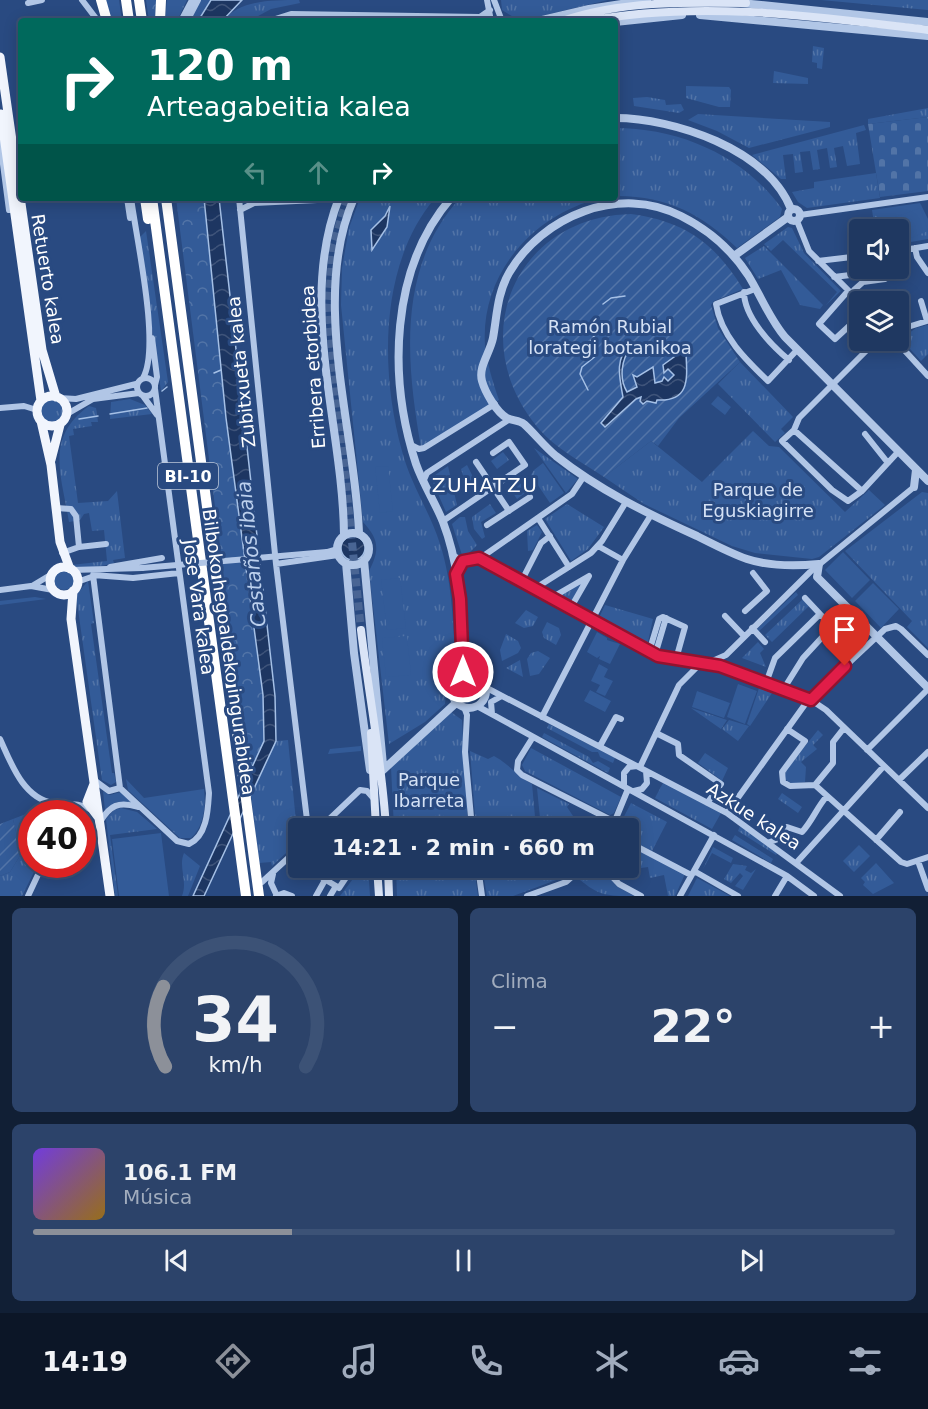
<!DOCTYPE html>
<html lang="es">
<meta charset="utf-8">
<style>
body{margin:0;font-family:"DejaVu Sans",sans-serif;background:#2c436a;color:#f1f3f6;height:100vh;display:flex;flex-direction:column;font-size:22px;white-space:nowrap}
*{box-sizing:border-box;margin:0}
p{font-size:20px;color:#a1acbd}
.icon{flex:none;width:33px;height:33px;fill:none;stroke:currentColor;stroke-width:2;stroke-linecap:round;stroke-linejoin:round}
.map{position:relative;height:896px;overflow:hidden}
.details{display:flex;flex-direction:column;gap:12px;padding:12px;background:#111f35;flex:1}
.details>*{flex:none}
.guide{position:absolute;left:18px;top:18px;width:600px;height:183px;border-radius:6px;box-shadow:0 3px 15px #0003,0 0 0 2px #3c5276;background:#00695c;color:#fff;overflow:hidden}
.tools{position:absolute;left:849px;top:219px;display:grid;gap:12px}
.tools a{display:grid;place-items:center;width:60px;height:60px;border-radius:6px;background:#1f3861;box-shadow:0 3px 15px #0003,0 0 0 2px #3c5276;font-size:30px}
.speed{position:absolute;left:18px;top:800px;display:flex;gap:12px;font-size:30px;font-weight:700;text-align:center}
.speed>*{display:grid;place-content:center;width:78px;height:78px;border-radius:50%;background:#1f3861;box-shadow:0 3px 15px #0003,0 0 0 2px #3c5276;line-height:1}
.speed .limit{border:9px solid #d22;background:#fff;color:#111}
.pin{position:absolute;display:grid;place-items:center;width:51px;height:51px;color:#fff;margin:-62px -26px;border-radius:50% 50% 50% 0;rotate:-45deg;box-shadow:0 0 6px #0007}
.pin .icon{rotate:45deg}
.me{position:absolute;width:66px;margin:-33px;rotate:0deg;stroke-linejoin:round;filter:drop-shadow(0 0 4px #0008)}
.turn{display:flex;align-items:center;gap:21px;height:126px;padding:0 30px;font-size:27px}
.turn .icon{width:78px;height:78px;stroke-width:2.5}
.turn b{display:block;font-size:42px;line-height:51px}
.lanes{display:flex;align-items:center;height:57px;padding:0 30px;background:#0003;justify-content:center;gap:30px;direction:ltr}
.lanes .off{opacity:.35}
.big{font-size:45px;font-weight:700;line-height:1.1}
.details .tile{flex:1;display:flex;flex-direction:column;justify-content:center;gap:9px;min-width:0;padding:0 21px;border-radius:9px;background:#2c436a}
.details .dial{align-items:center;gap:0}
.dial svg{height:156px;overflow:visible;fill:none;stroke:#3c5276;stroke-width:7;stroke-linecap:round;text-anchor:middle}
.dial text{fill:#f1f3f6;stroke:none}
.song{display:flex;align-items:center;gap:18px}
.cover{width:72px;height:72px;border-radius:9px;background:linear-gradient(135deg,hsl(260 70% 55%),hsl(40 70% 35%))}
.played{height:6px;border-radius:3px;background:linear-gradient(90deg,#8c9099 30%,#3c5276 30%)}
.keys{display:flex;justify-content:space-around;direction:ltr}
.heat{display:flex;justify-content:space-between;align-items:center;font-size:33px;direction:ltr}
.details .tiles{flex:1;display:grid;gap:12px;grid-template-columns:1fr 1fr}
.tile:last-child{grid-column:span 2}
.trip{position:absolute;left:288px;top:818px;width:351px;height:60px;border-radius:6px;background:#1f3861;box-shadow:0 3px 15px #0003,0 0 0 2px #3c5276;font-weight:700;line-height:60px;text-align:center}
.dock{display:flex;height:96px;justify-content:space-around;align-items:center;background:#0c1627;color:#a1acbd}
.dock .icon{width:42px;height:42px}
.dock .active{color:#8c9099}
.dock b{font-size:27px;color:#f1f3f6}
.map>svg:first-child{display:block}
.grass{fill:url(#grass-tufts)}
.forest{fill:url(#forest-crowns)}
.cemetery{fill:url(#cemetery-stones)}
.garden{fill:url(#garden-furrows)}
.pitch{fill:#335b98}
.water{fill:url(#water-waves);stroke:#a5c0e6;stroke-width:1.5}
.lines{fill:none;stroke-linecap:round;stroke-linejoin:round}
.stream{stroke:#a5c0e6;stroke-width:1.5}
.secondary-tunnel{stroke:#496594;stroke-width:8;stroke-dasharray:8 4;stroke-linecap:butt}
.minor{stroke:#b1c6e6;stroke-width:6}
.tertiary{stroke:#b1c6e6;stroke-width:8}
.secondary{stroke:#dae4f6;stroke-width:8}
.primary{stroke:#f1f5fd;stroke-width:9}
.motorway{stroke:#fff;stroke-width:10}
.minor-bridge{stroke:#b1c6e6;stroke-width:6}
.motorway-bridge{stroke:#fff;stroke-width:10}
.route-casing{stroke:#92132f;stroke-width:15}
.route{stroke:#e11d48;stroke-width:10}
.labels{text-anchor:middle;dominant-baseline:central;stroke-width:6;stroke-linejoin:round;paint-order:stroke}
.shield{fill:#294a81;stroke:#bfc9d9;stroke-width:1.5}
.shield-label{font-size:16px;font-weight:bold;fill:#fff}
.street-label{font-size:18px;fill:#fff;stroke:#294a81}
.park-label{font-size:18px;fill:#d4e1f5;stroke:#294a81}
.neighbourhood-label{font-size:20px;letter-spacing:1.5px;fill:#fff;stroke:#294a81}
.water-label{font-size:20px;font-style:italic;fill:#bcd0ed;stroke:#294a81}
</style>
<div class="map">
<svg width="928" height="896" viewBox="0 0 928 896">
<defs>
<pattern id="grass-tufts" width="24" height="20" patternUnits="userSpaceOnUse" patternTransform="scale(1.5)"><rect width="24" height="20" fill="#335b98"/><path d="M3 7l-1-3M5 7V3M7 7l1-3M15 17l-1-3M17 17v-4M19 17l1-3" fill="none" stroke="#5274a7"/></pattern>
<pattern id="forest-crowns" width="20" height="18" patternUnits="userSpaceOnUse" patternTransform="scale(1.5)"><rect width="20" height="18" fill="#335b98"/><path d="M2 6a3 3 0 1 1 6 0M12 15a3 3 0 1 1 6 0" fill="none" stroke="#5274a7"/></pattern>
<pattern id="cemetery-stones" width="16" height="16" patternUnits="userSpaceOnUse" patternTransform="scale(1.5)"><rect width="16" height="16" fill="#335b98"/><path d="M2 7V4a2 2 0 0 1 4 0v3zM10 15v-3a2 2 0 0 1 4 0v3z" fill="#5274a7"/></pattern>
<pattern id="garden-furrows" width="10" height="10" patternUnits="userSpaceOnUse" patternTransform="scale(1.5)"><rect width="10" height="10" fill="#335b98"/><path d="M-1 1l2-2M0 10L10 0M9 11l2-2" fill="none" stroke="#5274a7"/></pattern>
<pattern id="water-waves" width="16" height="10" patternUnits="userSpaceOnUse" patternTransform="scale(1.5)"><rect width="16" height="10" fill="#1d3662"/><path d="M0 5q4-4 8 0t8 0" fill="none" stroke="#3f547a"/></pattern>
</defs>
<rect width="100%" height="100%" fill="#294a81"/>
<!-- grass -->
<path class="grass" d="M167,0H187L177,21H165Z
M299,0L300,3L271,9L249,21H223C239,0 272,0 299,0Z
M501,0H608L520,21L502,10Z
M821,0H928V10Z
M813,46L824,48L822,69L817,68V63L812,62Z
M774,71L808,78V84L773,83Z
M686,86L729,87L731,90L730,107H719L686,98Z
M647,97L665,100L666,105L681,104L684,110L679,113L634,106L633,98Z
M928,108V117L868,124V119Z
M698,114L830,122V127L749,148L717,131L688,120Z
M864,125L866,130L856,133L860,164L847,166L843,146L834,148L837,167L830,168L827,148L817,150L820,169L813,170L810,151L800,152L803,172L795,173L793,154L783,155L786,179H781L752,155Z
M615,128C680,128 744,156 782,209L780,217L737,248C702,214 665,195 615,196Z
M876,173L880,198L807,208L798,202L792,192L814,188V182Z
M360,198H435C379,264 380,372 402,451C410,483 430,512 440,544C453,584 453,628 456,670L447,680L445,704L425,722L389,744L369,571C380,550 379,539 363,522L341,305L342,268L349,228Z
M460,198H601C534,214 480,273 485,346C487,363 493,383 499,400L421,447C406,362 397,267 460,198Z
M920,203L928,219V239L899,244L898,230L875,229L872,210Z
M788,227L792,228L804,253L841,291L826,305L837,292L783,240L771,251L764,244Z
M146,231L168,382L161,391L139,238Z
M764,246L823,305L820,309L800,305L781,270L758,279L745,258Z
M928,325V354L921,361L901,339L916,328Z
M740,362L793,417L781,429L785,433L775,442L718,384Z
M130,399L145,405L152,414L110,419L111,402Z
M41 411a11 11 0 1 1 22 0a11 11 0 1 1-22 0Z
M89,406L96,408L98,422H91L92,426L73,429L74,435L69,436L78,503L108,501L117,491L125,558L113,560L114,563C101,566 82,572 71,565L107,561L104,530L92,531L89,513L84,514L80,520L69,522C62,476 44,438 89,406Z
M753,431L769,446L779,447L845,512L869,490L885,505L819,557L812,559L755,553L732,546L644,504L604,477L651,441L702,482Z
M534,448L578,479L566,493Z
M503,452L509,460L497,469L491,461Z
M543,463L564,493L550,503L531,475L534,470Z
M467,465L476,483L467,489L461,469Z
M448,466L457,505L446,512L431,478Z
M523,482L529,490L517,499L511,490Z
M922,492L928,493V648L907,627L912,621L845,551Z
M490,504L496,513L481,522L485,537L482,539L474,529L472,517Z
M567,504L604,527L588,549L571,561L545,519Z
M460,517H465L468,531L477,545L468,554L462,555L452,524Z
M537,525L542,532L533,550L528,551L527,531Z
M54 580a10 10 0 1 1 20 0a10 10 0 1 1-20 0Z
M88,581L94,623L91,624L112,773H114L116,782L111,785L102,780L76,595Z
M583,582L570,603L558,596Z
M796,592L798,595L758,632L756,630Z
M35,597L46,599L0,605V601Z
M803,599L809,606L772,642L765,635Z
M605,605L653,619L647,646L598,620Z
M526,610L538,617L533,626L524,628L515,623Z
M547,622L559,628L561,635L556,645L544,638L542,632Z
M506,634L518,641L521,648L518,653L502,661L500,650Z
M758,642L764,649L760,653L766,667L742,658Z
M538,651L550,658L539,674L530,676L527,659L531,653Z
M520,660L523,677L506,668Z
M759,688L772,693L750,726L747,724Z
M691,708L727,720L721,729Z
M451,712L462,720L468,828H394L391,767Z
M729,720L749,726L738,741L722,729Z
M549,724L615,758L613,763L600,757L598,752H592L547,728Z
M818,730L823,735L813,745L817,749L801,762L806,767L805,782L793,784L784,779L785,771Z
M544,733L589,757L593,763L598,761L610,768L608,773L542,737Z
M288,740L298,842L272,866L271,862L259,863L251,795L276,741Z
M361,746V751L328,754L330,749Z
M531,748L621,797L614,813L610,815L525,771L522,765Z
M470,751L488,759L494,756C509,764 516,775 532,784L536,828H476Z
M705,753L728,768L721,783L720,779L698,763Z
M126,779L144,798L204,789C206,805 204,827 191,838H180L128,790Z
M664,781L721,813L712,829L655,798Z
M537,788L569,804L567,807L581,828H541Z
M103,791L110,795L121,792L133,804L116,802L105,810Z
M782,793L802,807L798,813L778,799Z
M631,803L667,822L652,851L629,839L628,828H618Z
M121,808L137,812L157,829L110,835L118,896H115L106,819L114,810Z
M36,810L45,811L46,813H32V864H38L22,896H0V876L10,872L21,854L13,819Z
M740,826L778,852L776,855L738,831Z
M735,835L773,859L771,863L732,840Z
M628,844L685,874L675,896H668L664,875L650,878L648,867L634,869L631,858H629Z
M859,845L870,856L854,872L843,861Z
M713,847L733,858L731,863L712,853L703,869Z
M184,853L200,866L188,896H182C188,881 178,867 184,853Z
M876,863L894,883L873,894L863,885L865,882L861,878Z
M733,864L747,866L745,870L751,873L756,869L743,890L735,886L743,876L740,873L731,883L724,879Z
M362,867H368L370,896H340Z
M396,867H474L478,896H397Z
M482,867H552L559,879L513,896H487Z
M592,867H600L618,887L634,896C607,896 599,896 579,879Z
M697,878L730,896H688Z"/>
<!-- forest -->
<path class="forest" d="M106,0H119L122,21H111Z
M146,0H156L155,21H149Z
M200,0H211L198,21H190Z
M176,198H204L263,695L264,741L249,775Z"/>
<!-- cemetery -->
<path class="cemetery" d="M928,117V191L880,197L868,124Z"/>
<!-- garden -->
<path class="garden" d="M631,214C684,221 715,243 743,289L714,301L711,305L718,328L740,362L679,418L658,446L651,441L604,477C582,462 556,449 538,428C464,340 513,217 631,214Z
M456 691a12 12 0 1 1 24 0a12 12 0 1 1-24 0Z
M13,819L21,854L10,872L0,876V824Z"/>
<!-- pitch -->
<path class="pitch" d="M920,208L928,231L899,243L898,230L888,229L885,221Z
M718,396L731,407L725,415L711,404Z
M388,466L393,511L380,513L375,467Z
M843,552L870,580L852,598L825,570Z
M400,578L406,628L387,630L381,580Z
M873,583L899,609L881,628L855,601Z
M597,632L607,638V640L620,644L610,664L599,659L600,656L597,658L587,652Z
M407,636L411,675L386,677L382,638Z
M599,664L608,669L604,677L613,681L605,696L596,692L600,685L591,681Z
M738,684L757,691L745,724L727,717Z
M590,690L611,701L605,712L584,701Z
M697,691L730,703L724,718L692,707Z
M161,833L169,896H119L112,839Z"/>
<!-- water -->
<path class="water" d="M211,0H242L222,21H198Z
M204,198H219L275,696L276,741L204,896H193L264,741L263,695L226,418Z
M390,206L387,227L372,250L371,230L385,216Z
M630,342L638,351L636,352L631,348C621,359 619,379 627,392L637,387L633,375L637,377L653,367L655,383L662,381L664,377L668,381L674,375L668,369L664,373L663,365L681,352L684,355L686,353C687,377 691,402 657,400L656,403L647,401L643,404L640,401L641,397L636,399L605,427L601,423L623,397C619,375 615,361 630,342Z
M341 548a12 12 0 1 1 24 0a12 12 0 1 1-24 0Z"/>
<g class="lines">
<!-- stream -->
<path class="stream" d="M603,304L611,298L625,296
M214,373L221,370
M588,390L580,374L582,367L597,355L595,349L588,346L597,331
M162,391L167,387
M110,414L147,408
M79,419L98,416"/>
<!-- secondary-tunnel -->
<path class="secondary-tunnel" d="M347,198L333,247L328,308L361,630"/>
<!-- minor -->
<path class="minor" d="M82,0L98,21
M487,0L491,21
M494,0L502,21
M28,3L42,0
M181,21L192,0
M187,21L198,0
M269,21L291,14L480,17L490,10
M0,141L9,210H14
M127,198L130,218
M131,198C136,237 161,347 143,378
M239,198L276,564L308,828
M240,210L254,203L338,199
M800,215L928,197
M797,221L809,251L860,302
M915,248L917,257L928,273
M898,251L928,246
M818,261L860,256
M834,277L883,271L885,279L863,282L854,290V297
M755,289L716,304C721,336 746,360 768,381L797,350
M848,291L819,324L835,339L860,316
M744,292C744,317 771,345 789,360
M898,330L927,321L921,301
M152,338L157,377L155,385
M877,340L799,418L794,430L782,441L832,490L848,501L862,491L898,452
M895,340L928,376
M137 387a9 9 0 1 1 18 0a9 9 0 1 1-18 0Z
M143,396L157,415
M59,398L76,399L136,384
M0,408L24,406L37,410
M67,414L93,399L139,393
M794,430L862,491
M865,434L888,463
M411,445L419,449L424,448L495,404
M476,462L509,511
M423,482L427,473L510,419
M56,508L71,509L76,516L79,547L62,553
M538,518L569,567
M443,521L525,465L509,442L493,453
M487,525L530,497
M598,546L623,560
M79,547L106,544
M327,552L337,549
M452,555L463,561L479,559L658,656L731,670L811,700L826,710L928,808
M479,559L572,494L584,476
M276,564L338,555
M110,567L162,558
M72,570L142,568
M77,582L97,575
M521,582L541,543L550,536
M32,586L52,574
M534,589L591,553L602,541L626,502
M0,590L31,586L53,590
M551,598L589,576L570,609
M805,598L820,614
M745,611L767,591L753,573
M725,616L744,636
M752,628L765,642
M826,632L840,644
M649,652L659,619L663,617L685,627L678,652
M655,655L666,618
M708,663L726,655L810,572L914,487
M766,683L775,658L820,614L832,626
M485,687L727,813L840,896
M783,690L803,658L849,608
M477,706L787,876L814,896
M464,707L467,715L465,752L472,828
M492,714L491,702L500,697
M542,717L623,560L651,515
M787,729L805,741L782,772L783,782L790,786L815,785
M656,733L678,744L679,755L721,784L708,802
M533,737L518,761L517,770L522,775L615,822
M0,739C11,763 23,798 53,803C67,805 77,802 90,809
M600,746L616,717L621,719
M867,750L928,689
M640,767L679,685L700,664
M94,780L109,791L120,788
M899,780L928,752
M624,785V773L629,767L637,766
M815,785L901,862L907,864L928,857
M815,785L833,763V742L844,728
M120,788L177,841L189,844C207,836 208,810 209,793L155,389
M120,788L93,575L133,578L179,573
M634,791L642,789L647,783L646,771
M50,802V813
M727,813L806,703L885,629L896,626L901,629L928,655
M100,822C110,805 119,801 138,807
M320,828L360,790L367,791L375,800
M612,828L628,789
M876,840L900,812
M628,842L691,875
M770,842L778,839L787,827L802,832C813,820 817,807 827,796
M289,858L298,864
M918,861L928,889
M797,862L884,766
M304,867L336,886
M478,867L482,896
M603,867L619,884L641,896
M694,871L738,896
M273,874L271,883L277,896
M262,882L298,849
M28,896L43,864
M276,896L284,893L292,896
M316,896L325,880
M330,896L336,886L339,888L353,867
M527,896L566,882L583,867
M680,896L714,835
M775,896L787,876"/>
<!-- tertiary -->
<path class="tertiary" d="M741,3L928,22
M700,15L928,36
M495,21H503
M538,21L589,9L647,0
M615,22L682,15
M615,118C674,118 767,149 791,209
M339,198C297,305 343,425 344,535
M354,198C310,298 355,428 359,533
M451,198C390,269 388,378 416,464C423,484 435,502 443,522C461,569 464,625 463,675
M788 215a6 6 0 1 1 12 0a6 6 0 1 1-12 0Z
M734,256L788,217
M928,481L785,337C769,318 761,296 748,275C731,249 709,230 681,216C620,184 542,216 509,273C497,294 497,316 493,338C490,353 478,367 482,381C485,392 497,413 507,418C513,421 519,420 524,424C535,434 544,446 556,456C599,490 648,514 697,536C713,544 730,553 747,559C768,566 797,566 819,564L817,577L928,688
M914,487L916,470
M337 549a16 16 0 1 1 32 0a16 16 0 1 1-32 0Z
M364,560L383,765
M346,563L354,653L370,770
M452 691a17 17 0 1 1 34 0a17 17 0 1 1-34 0Z
M383,770L456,703"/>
<!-- secondary -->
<path class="secondary" d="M562,21C620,1 685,2 746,3
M587,21C700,0 815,16 928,30
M361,630C369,696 382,761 386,828
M371,733L376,828
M377,867L379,896
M388,867L389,896"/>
<!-- primary -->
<path class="primary" d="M0,57L42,350L56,397
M1,114L41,401
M37 411a15 15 0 1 1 30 0a15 15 0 1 1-30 0Z
M41,421L51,465L60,542L70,569
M51,460L60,425
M50 581a14 14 0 1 1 28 0a14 14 0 1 1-28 0Z
M73,591L71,619L110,896
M94,784L87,802L99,818"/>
<!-- motorway -->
<path class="motorway" d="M101,0L107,21
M126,0L129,21
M139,0L142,21
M160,21L161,0
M145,198L148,219
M152,198L246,896
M166,198L234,710"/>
<!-- minor-bridge -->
<path class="minor-bridge" d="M142,568L327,552"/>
<!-- motorway-bridge -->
<path class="motorway-bridge" d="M234,710L259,896"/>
</g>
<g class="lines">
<!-- route casing -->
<g class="route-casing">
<path id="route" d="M463,672L460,599L456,574L463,561L479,558L658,656L720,666L811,700L845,666"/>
</g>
<!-- route -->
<use href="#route" class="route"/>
</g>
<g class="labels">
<!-- shield labels -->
<rect class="shield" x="158" y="463" width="60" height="26" rx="4.5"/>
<g class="shield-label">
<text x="188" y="476">BI-10</text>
</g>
<!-- street labels -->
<g class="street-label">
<text transform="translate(48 279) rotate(81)">Retuerto kalea</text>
<text transform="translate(313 367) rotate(-94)">Erribera etorbidea</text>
<text transform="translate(241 372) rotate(-96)">Zubitxueta kalea</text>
<text transform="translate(199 607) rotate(82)">Jose Vara kalea</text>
<text transform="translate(229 652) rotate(82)">Bilboko hegoaldeko ingurabidea</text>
<text transform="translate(754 816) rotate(33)">Azkue kalea</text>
</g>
<!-- park labels -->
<g class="park-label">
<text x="610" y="326">Ramón Rubial<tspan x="610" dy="21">lorategi botanikoa</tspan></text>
<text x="758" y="489">Parque de<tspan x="758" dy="21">Eguskiagirre</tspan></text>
<text x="429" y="779">Parque<tspan x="429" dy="21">Ibarreta</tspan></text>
</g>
<!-- neighbourhood labels -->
<g class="neighbourhood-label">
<text x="485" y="485">ZUHATZU</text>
</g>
<!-- water labels -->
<g class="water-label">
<text transform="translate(251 554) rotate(-96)">Castaños ibaia</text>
</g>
</g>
</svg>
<div class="tools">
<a><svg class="icon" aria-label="sound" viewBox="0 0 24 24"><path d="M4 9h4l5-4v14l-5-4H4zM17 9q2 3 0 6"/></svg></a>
<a><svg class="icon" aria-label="layers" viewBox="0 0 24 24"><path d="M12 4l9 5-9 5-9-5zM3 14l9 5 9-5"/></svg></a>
</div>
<div class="speed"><div class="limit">40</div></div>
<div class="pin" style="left:845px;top:666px;background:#d93025"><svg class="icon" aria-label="arrive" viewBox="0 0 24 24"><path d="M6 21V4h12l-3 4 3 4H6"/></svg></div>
<svg class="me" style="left:463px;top:672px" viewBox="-20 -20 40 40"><circle r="17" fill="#e11d48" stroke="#fff" stroke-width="3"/><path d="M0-11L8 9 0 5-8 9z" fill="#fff"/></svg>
<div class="trip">14:21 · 2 min · 660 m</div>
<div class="guide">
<div class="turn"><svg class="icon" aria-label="right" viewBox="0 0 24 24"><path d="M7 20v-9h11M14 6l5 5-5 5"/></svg><div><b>120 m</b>Arteagabeitia kalea</div></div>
<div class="lanes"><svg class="icon off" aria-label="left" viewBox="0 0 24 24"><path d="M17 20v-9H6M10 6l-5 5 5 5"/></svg><svg class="icon off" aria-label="ahead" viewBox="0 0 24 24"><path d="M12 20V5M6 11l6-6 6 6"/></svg><svg class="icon" aria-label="right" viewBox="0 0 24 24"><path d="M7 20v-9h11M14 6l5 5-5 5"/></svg></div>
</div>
</div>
<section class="details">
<div class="tiles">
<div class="tile dial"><svg viewBox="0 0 100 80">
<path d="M14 69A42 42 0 1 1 86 69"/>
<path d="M14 69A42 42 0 0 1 13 28" stroke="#8c9099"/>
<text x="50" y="56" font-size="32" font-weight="700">34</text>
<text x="50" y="72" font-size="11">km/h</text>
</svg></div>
<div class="tile"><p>Clima</p>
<div class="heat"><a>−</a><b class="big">22°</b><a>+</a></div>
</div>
<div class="tile">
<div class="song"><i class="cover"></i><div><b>106.1 FM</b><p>Música</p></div></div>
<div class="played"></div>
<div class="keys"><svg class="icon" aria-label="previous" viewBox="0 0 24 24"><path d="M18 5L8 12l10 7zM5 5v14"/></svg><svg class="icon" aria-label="pause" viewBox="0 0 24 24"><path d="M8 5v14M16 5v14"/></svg><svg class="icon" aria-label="next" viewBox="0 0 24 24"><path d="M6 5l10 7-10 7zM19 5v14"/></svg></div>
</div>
</div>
</section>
<nav class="dock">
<b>14:19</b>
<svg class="icon active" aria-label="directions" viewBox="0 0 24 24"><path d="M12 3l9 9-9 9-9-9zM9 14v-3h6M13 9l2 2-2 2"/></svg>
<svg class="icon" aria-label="music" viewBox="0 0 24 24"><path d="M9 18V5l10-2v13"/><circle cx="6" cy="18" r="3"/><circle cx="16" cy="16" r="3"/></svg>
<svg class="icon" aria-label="phone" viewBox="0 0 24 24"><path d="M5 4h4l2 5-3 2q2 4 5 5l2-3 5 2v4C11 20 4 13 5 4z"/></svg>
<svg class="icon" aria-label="climate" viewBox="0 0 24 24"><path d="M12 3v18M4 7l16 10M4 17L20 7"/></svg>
<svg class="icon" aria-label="car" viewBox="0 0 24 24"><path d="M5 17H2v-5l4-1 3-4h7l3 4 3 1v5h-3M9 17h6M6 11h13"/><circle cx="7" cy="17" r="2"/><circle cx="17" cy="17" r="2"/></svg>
<svg class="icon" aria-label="filters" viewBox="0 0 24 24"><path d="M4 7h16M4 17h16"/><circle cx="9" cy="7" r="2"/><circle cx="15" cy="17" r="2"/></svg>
</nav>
